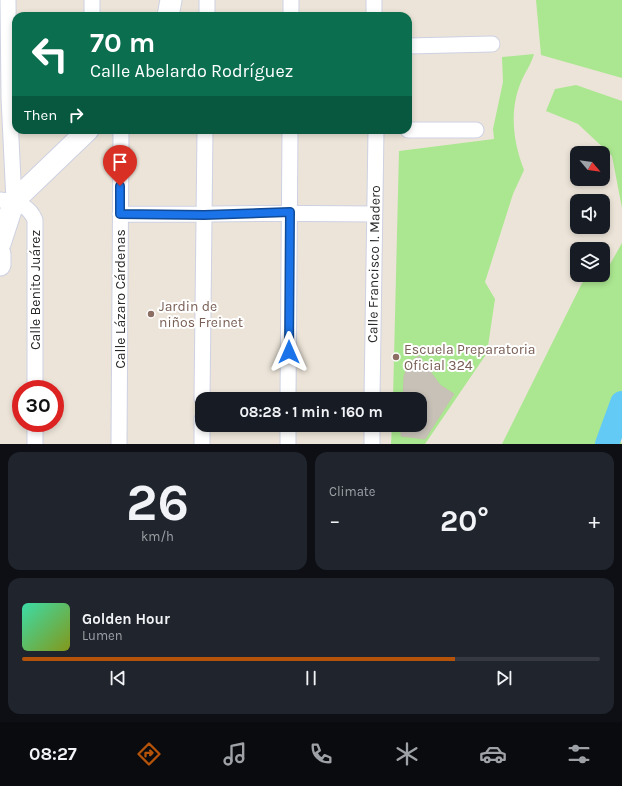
<!DOCTYPE html>
<meta charset="utf-8">
<style>
body{margin:0;font-family:Karla,sans-serif;background:#20242c;color:#f1f3f6;height:100vh;display:flex;flex-direction:column;font-size:15px;white-space:nowrap}
*{box-sizing:border-box;margin:0}
p{font-size:13px;color:#9ea1a6}
.icon{flex:none;width:22px;height:22px;fill:none;stroke:currentColor;stroke-width:2;stroke-linecap:round;stroke-linejoin:round}
.map{position:relative;height:444px;overflow:hidden}
.details{display:flex;flex-direction:column;gap:8px;padding:8px;background:#0d0f14;flex:1}
.details>*{flex:none}
.top-card{position:absolute;left:12px;top:12px;width:400px;height:122px;border-radius:12px;box-shadow:0 2px 6px #0003;background:#0b6e4f;color:#fff;overflow:hidden}
.needle{width:26px;rotate:119deg}
.buttons{position:absolute;left:570px;top:146px;display:grid;gap:8px}
.buttons a{display:grid;place-items:center;width:40px;height:40px;border-radius:8px;background:#171b24;box-shadow:0 2px 6px #0003;font-size:20px}
.speed{position:absolute;left:12px;top:380px;display:flex;gap:8px;font-size:20px;font-weight:700;text-align:center}
.speed>*{display:grid;place-content:center;width:52px;height:52px;border-radius:50%;background:#171b24;box-shadow:0 2px 6px #0003;line-height:1}
.speed .limit{border:6px solid #d22;background:#fff;color:#111}
.pin{position:absolute;display:grid;place-items:center;width:34px;height:34px;color:#fff;margin:-41px -17px;border-radius:50% 50% 50% 0;rotate:-45deg;box-shadow:0 0 4px #0007}
.pin .icon{rotate:45deg}
.me{position:absolute;width:44px;margin:-22px;rotate:0deg;stroke-linejoin:round;filter:drop-shadow(0 0 3px #0008)}
.turn{display:flex;align-items:center;gap:14px;height:84px;padding:0 12px;font-size:18px}
.turn .icon{width:52px;height:52px;stroke-width:2.5}
.turn b{display:block;font-size:28px;line-height:34px}
.then{display:flex;align-items:center;height:38px;padding:0 12px;background:#0003;gap:8px;font-size:15px}
.big{font-size:30px;font-weight:700;line-height:1.1}
.details .widget{flex:1;display:flex;flex-direction:column;justify-content:center;gap:6px;min-width:0;padding:0 14px;border-radius:12px;background:#20242c}
.details .dial{align-items:center;gap:0}
.dial b{font-size:52px;line-height:1}
.song{display:flex;align-items:center;gap:12px}
.cover{width:48px;height:48px;border-radius:6px;background:linear-gradient(135deg,hsl(160 70% 55%),hsl(70 70% 35%))}
.played{height:4px;border-radius:2px;background:linear-gradient(90deg,#b45309 75%,#363941 75%)}
.keys{display:flex;justify-content:space-around;direction:ltr}
.heat{display:flex;justify-content:space-between;align-items:center;font-size:22px;direction:ltr}
.details .tiles{flex:1;display:grid;gap:8px;grid-template-columns:1fr 1fr}
.widget:last-child{grid-column:span 2}
.trip{position:absolute;left:195px;top:392px;width:232px;height:40px;border-radius:12px;background:#171b24;box-shadow:0 2px 6px #0003;font-weight:700;line-height:40px;text-align:center}
.menu{display:flex;height:64px;justify-content:space-around;align-items:center;background:#090b0e;color:#9ea1a6}
.menu .icon{width:28px;height:28px}
.menu .selected{color:#b45309}
.menu b{font-size:18px;color:#f1f3f6}
.map>svg:first-child{display:block}
.green{fill:#abe790}
.lines{fill:none;stroke-linecap:round;stroke-linejoin:round}
.river{stroke:#63caf6;stroke-width:24}
.building{fill:#c7c1b8;stroke:#c7c0b2}
.minor-casing{stroke:#cdd1e3;stroke-width:17}
.secondary-casing{stroke:#cdd1e3;stroke-width:23}
.minor{stroke:#fff;stroke-width:15}
.secondary{stroke:#fff;stroke-width:21}
.route-casing{stroke:#114b97;stroke-width:10}
.route{stroke:#1a73e8;stroke-width:7}
.education-dot{fill:#8d6e63;stroke:#fff;stroke-width:1.5}
.labels{text-anchor:middle;dominant-baseline:central;stroke-width:4;stroke-linejoin:round;paint-order:stroke}
.street-label{font-size:14px;fill:#282828;stroke:#fff}
.education-label{font-size:14px;fill:#785e54;stroke:#fff;text-anchor:start}
</style>
<div class="map">
<svg width="622" height="444" viewBox="0 0 622 444">
<rect width="100%" height="100%" fill="#ece4d8"/>
<!-- green -->
<path class="green" d="M536,0H622V78L541,55Z
M534,54C531,65 525,72 521,82C509,111 513,141 524,170L513,194L485,282L495,299L487,353L425,444H391L392,425H420V399H393L399,151L494,139L493,129L503,82L502,57Z
M576,85L622,101V208L612,156L578,124L546,111L555,89Z
M622,243V421L616,433L622,444H502L582,283L595,275H603V270L609,266Z"/>
<g class="lines">
<!-- river -->
<path class="river" d="M607,444L622,403"/>
</g>
<!-- building -->
<path class="building" d="M419,356L440,385L454,394L425,439L401,436V425H420V399H403L404,377L408,363Z"/>
<g class="lines">
<!-- minor casing -->
<g class="minor-casing">
<path id="minor" d="M8,0L9,98L14,201
M92,0V16
M374,0V16
M207,16V0
M291,16V0
M408,46L492,44
M408,130H476
M0,200C15,201 29,205 35,220V389
M120,214C205,215 290,212 374,214
M202,399L205,130
M288,399L290,130
M372,399L376,130
M35,444V423
M119,444L121,130
M202,444V419
M288,444V425
M372,444V425"/>
</g>
<!-- secondary casing -->
<g class="secondary-casing">
<path id="secondary" d="M168,16L171,0
M0,244L14,201L88,130
M0,254V265"/>
</g>
<!-- minor -->
<use href="#minor" class="minor"/>
<!-- secondary -->
<use href="#secondary" class="secondary"/>
</g>
<g class="lines">
<!-- route casing -->
<g class="route-casing">
<path id="route" d="M120,186V214L204,215L290,212L289,352"/>
</g>
<!-- route -->
<use href="#route" class="route"/>
</g>
<!-- markers -->
<g class="education-dot">
<circle cx="151" cy="314" r="4"/>
<circle cx="396" cy="357" r="4"/>
</g>
<g class="labels">
<!-- street labels -->
<g class="street-label">
<text transform="translate(374 264) rotate(-89)">Calle Francisco I. Madero</text>
<text transform="translate(35 290) rotate(-90)">Calle Benito Juárez</text>
<text transform="translate(120 299) rotate(-90)">Calle Lázaro Cárdenas</text>
</g>
<!-- education labels -->
<g class="education-label">
<text x="159" y="306">Jardin de<tspan x="159" dy="16">niños Freinet</tspan></text>
<text x="404" y="349">Escuela Preparatoria<tspan x="404" dy="16">Oficial 324</tspan></text>
</g>
</g>
</svg>
<div class="buttons">
<a><svg class="needle" viewBox="-14 -14 28 28"><path d="M0-13l5 13h-10z" fill="#e53935"/><path d="M0 13l5-13h-10z" fill="#9ea1a6"/></svg></a>
<a><svg class="icon" aria-label="sound" viewBox="0 0 24 24"><path d="M4 9h4l5-4v14l-5-4H4zM17 9q2 3 0 6"/></svg></a>
<a><svg class="icon" aria-label="layers" viewBox="0 0 24 24"><path d="M12 4l9 5-9 5-9-5zM3 14l9 5 9-5"/></svg></a>
</div>
<div class="speed"><div class="limit">30</div></div>
<div class="pin" style="left:120px;top:186px;background:#d93025"><svg class="icon" aria-label="arrive" viewBox="0 0 24 24"><path d="M6 21V4h12l-3 4 3 4H6"/></svg></div>
<svg class="me" style="left:289px;top:352px" viewBox="-20 -20 40 40"><path d="M0-17L14 15 0 8-14 15z" fill="#1a73e8" stroke="#fff" stroke-width="4"/></svg>
<div class="trip">08:28 · 1 min · 160 m</div>
<div class="top-card">
<div class="turn"><svg class="icon" aria-label="left" viewBox="0 0 24 24"><path d="M17 20v-9H6M10 6l-5 5 5 5"/></svg><div><b>70 m</b>Calle Abelardo Rodríguez</div></div>
<div class="then">Then<svg class="icon" aria-label="right" viewBox="0 0 24 24"><path d="M7 20v-9h11M14 6l5 5-5 5"/></svg></div>
</div>
</div>
<section class="details">
<div class="tiles">
<div class="widget dial"><b>26</b><p>km/h</p></div>
<div class="widget"><p>Climate</p>
<div class="heat"><a>−</a><b class="big">20°</b><a>+</a></div>
</div>
<div class="widget">
<div class="song"><i class="cover"></i><div><b>Golden Hour</b><p>Lumen</p></div></div>
<div class="played"></div>
<div class="keys"><svg class="icon" aria-label="previous" viewBox="0 0 24 24"><path d="M18 5L8 12l10 7zM5 5v14"/></svg><svg class="icon" aria-label="pause" viewBox="0 0 24 24"><path d="M8 5v14M16 5v14"/></svg><svg class="icon" aria-label="next" viewBox="0 0 24 24"><path d="M6 5l10 7-10 7zM19 5v14"/></svg></div>
</div>
</div>
</section>
<nav class="menu">
<b>08:27</b>
<svg class="icon selected" aria-label="directions" viewBox="0 0 24 24"><path d="M12 3l9 9-9 9-9-9zM9 14v-3h6M13 9l2 2-2 2"/></svg>
<svg class="icon" aria-label="music" viewBox="0 0 24 24"><path d="M9 18V5l10-2v13"/><circle cx="6" cy="18" r="3"/><circle cx="16" cy="16" r="3"/></svg>
<svg class="icon" aria-label="phone" viewBox="0 0 24 24"><path d="M5 4h4l2 5-3 2q2 4 5 5l2-3 5 2v4C11 20 4 13 5 4z"/></svg>
<svg class="icon" aria-label="climate" viewBox="0 0 24 24"><path d="M12 3v18M4 7l16 10M4 17L20 7"/></svg>
<svg class="icon" aria-label="car" viewBox="0 0 24 24"><path d="M5 17H2v-5l4-1 3-4h7l3 4 3 1v5h-3M9 17h6M6 11h13"/><circle cx="7" cy="17" r="2"/><circle cx="17" cy="17" r="2"/></svg>
<svg class="icon" aria-label="filters" viewBox="0 0 24 24"><path d="M4 7h16M4 17h16"/><circle cx="9" cy="7" r="2"/><circle cx="15" cy="17" r="2"/></svg>
</nav>
